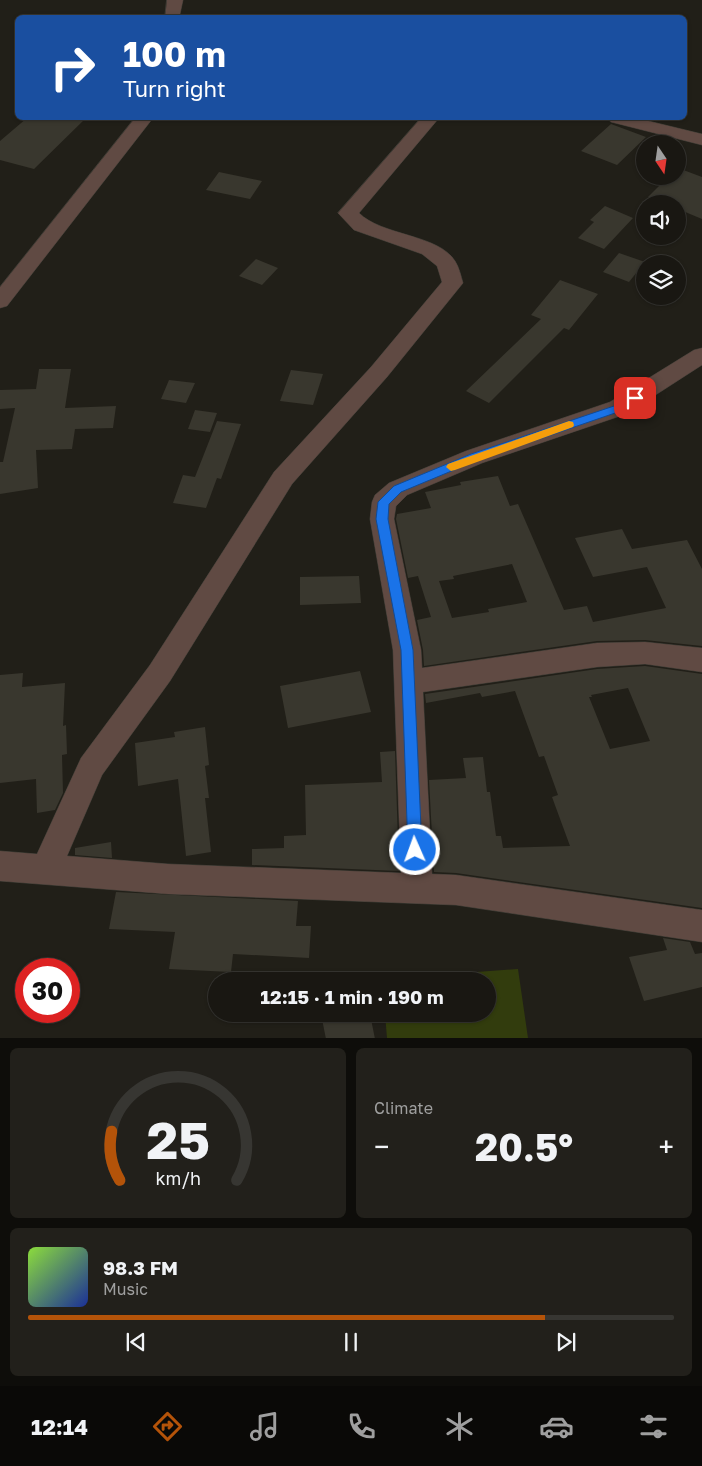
<!DOCTYPE html>
<meta charset="utf-8">
<style>
body{margin:0;font-family:"Golos Text",sans-serif;background:#22201b;color:#f1f3f6;height:100vh;display:flex;flex-direction:column;font-size:19px;white-space:nowrap}
*{box-sizing:border-box;margin:0}
p{font-size:16px;color:#9f9f9f}
.icon{flex:none;width:28px;height:28px;fill:none;stroke:currentColor;stroke-width:2;stroke-linecap:round;stroke-linejoin:round}
.map{position:relative;height:1038px;overflow:hidden}
.drawer{display:flex;flex-direction:column;gap:10px;padding:10px;background:#0e0d0a;flex:1}
.drawer>*{flex:none}
.top-card{position:absolute;left:15px;top:15px;width:672px;height:105px;border-radius:8px;box-shadow:0 1px 4px #0004,0 0 0 1px #373632;background:#1a4fa0;color:#fff;overflow:hidden}
.needle{width:32px;rotate:167deg}
.controls{position:absolute;left:636px;top:135px;display:grid;gap:10px}
.controls a{display:grid;place-items:center;width:50px;height:50px;border-radius:50%;background:#191712;box-shadow:0 1px 4px #0004,0 0 0 1px #373632;font-size:25px}
.speed{position:absolute;left:15px;top:958px;display:flex;gap:10px;font-size:25px;font-weight:700;text-align:center}
.speed>*{display:grid;place-content:center;width:65px;height:65px;border-radius:50%;background:#191712;box-shadow:0 1px 4px #0004,0 0 0 1px #373632;line-height:1}
.speed .limit{border:8px solid #d22;background:#fff;color:#111}
.pin{position:absolute;display:grid;place-items:center;width:42px;height:42px;color:#fff;margin:-21px;border-radius:10px;box-shadow:0 2px 8px #0006}
.me{position:absolute;width:55px;margin:-28px;rotate:358deg;stroke-linejoin:round;filter:drop-shadow(0 0 4px #0008)}
.turn{display:flex;align-items:center;gap:18px;height:105px;padding:0 25px;font-size:22px}
.turn .icon{width:65px;height:65px;stroke-width:2.5}
.turn b{display:block;font-size:35px;line-height:42px}
.big{font-size:38px;font-weight:700;line-height:1.1}
.drawer .card{flex:1;display:flex;flex-direction:column;justify-content:center;gap:8px;min-width:0;padding:0 18px;border-radius:8px;background:#22201b}
.drawer .dial{align-items:center;gap:0}
.dial svg{height:130px;overflow:visible;fill:none;stroke:#373632;stroke-width:7;stroke-linecap:round;text-anchor:middle}
.dial text{fill:#f1f3f6;stroke:none}
.song{display:flex;align-items:center;gap:15px}
.cover{width:60px;height:60px;border-radius:8px;background:linear-gradient(135deg,hsl(90 70% 55%),hsl(230 70% 35%))}
.played{height:5px;border-radius:2px;background:linear-gradient(90deg,#b45309 80%,#373632 80%)}
.keys{display:flex;justify-content:space-around;direction:ltr}
.heat{display:flex;justify-content:space-between;align-items:center;font-size:28px;direction:ltr}
.drawer .tiles{flex:1;display:grid;gap:10px;grid-template-columns:1fr 1fr}
.card:last-child{grid-column:span 2}
.trip{position:absolute;left:208px;top:972px;width:288px;height:50px;border-radius:25px;background:#191712;box-shadow:0 1px 4px #0004,0 0 0 1px #373632;font-weight:700;line-height:50px;text-align:center}
.dock{display:flex;height:80px;justify-content:space-around;align-items:center;background:#0a0907;color:#9f9f9f}
.dock .icon{width:35px;height:35px}
.dock .active{color:#b45309}
.dock b{font-size:22px;color:#f1f3f6}
.map>svg:first-child{display:block}
.green{fill:#323c0d}
.building{fill:#39372e;fill-rule:evenodd}
.lines{fill:none;stroke-linecap:round;stroke-linejoin:round}
.minor-casing{stroke:#3e3d36;stroke-width:1}
.minor{fill:#604a43;fill-rule:evenodd}
.route{fill:#1a73e8;stroke:#114b97}
.slow{fill:#f59e0b}
</style>
<div class="map">
<svg width="702" height="1039" viewBox="0 0 702 1039">
<rect width="100%" height="100%" fill="#211f18"/>
<!-- green -->
<path class="green" d="M518,969L528,1038H387L385,1014H486V981H382V979Z"/>
<!-- building -->
<path class="building" d="M27,118H86L34,169L0,160V141Z
M611,124L646,137L617,165L581,151Z
M678,168L702,177V219L678,209V204H664L648,197L669,176H678Z
M219,172L262,181L250,199L206,190Z
M605,206L633,218L604,249L578,238L594,222L590,220Z
M619,253L645,262L629,282L603,272Z
M256,259L278,268L262,285L239,276Z
M560,280L598,294L569,330L564,328L489,403L466,391L541,319L531,315Z
M39,369H71L65,408L116,406L113,428L75,429L72,449L36,450L38,488L0,494V462H3L15,408L0,409V390L36,389Z
M291,370L323,374L313,405L280,401Z
M169,380L195,383L186,403L161,399Z
M195,410L217,413L210,432L188,429Z
M217,421L241,424L221,479L217,478L206,508L173,503L183,475L195,477Z
M498,476L510,506L518,504L564,610L587,606L593,622L666,608L647,567L593,577L575,538L622,529L632,549L687,540L702,569V646L645,640L597,641L424,666L423,650L417,620L431,617L418,576L408,578L396,519L397,514L431,508L425,492L461,485L460,482ZM512,564L527,602L488,609L489,612L452,618L439,581L454,579L453,576Z
M359,576L361,603L300,605V577Z
M645,666L702,674V908L456,873L434,872L429,780L466,778L463,758L483,757L487,792H490L496,836H501L503,848L570,846L552,797L558,795L544,756L539,757L515,691L482,697L480,693L426,703L425,694L597,669ZM628,688L650,741L610,749L589,697H592L591,695Z
M360,671L371,712L288,728L280,686Z
M23,673L22,687L65,683L63,726L66,725L67,754L62,755L63,793L55,810L37,813L36,779L0,783V675Z
M205,727L209,765L205,766L209,798H205L211,852L186,856L178,779L138,786L135,743L175,737L174,732Z
M395,751L399,871L252,865V849L284,848V836L306,835L305,785L382,782L380,752Z
M111,842L112,858L75,855V848Z
M116,892L298,901L296,926H311L309,958L233,954L231,972L169,969L175,932L109,929Z
M663,938L690,942L695,954L702,953V987L644,1001L629,957L667,950Z
M321,1014H370L375,1039H326Z"/>
<g class="lines">
<!-- minor casing -->
<g class="minor-casing">
<path id="minor" d="M167,0H183L180,14L183,18H165Z
M135,118H153L7,306L0,308V287Z
M421,118H439L359,213C382,236 438,234 455,261C459,267 461,276 463,283L387,377L292,484L170,681L102,775L67,856L168,864L401,873L393,650L370,519L372,502L375,495L389,483L466,451L610,402L694,350L702,348V365L626,414L482,463L407,495L396,506L394,519L421,650L422,668L597,643L645,642L702,648V672L645,664L597,667L423,692L432,874L456,875L702,910V942L456,905L168,894L0,881V851L37,854L81,758L150,665L274,472L371,367L442,282L437,266L422,254L354,230L338,213Z
M608,118H636L702,134V145L611,122Z"/>
</g>
<!-- minor -->
<use href="#minor" class="minor"/>
</g>
<!-- route -->
<path class="route" d="M635,394L638,395L640,398L638,400L621,411L478,460L401,492L389,504L388,519L413,650L422,850L420,855L415,857L410,855L408,850L401,650L376,519L378,502L394,486L471,454L614,406Z"/>
<!-- slow -->
<path class="slow" d="M569,421L573,422L574,425L573,427L455,470L451,471L446,467L448,464Z"/>
</svg>
<div class="controls">
<a><svg class="needle" viewBox="-14 -14 28 28"><path d="M0-13l5 13h-10z" fill="#e53935"/><path d="M0 13l5-13h-10z" fill="#9f9f9f"/></svg></a>
<a><svg class="icon" aria-label="sound" viewBox="0 0 24 24"><path d="M4 9h4l5-4v14l-5-4H4zM17 9q2 3 0 6"/></svg></a>
<a><svg class="icon" aria-label="layers" viewBox="0 0 24 24"><path d="M12 4l9 5-9 5-9-5zM3 14l9 5 9-5"/></svg></a>
</div>
<div class="speed"><div class="limit">30</div></div>
<div class="pin" style="left:635px;top:398px;background:#d93025"><svg class="icon" aria-label="arrive" viewBox="0 0 24 24"><path d="M6 21V4h12l-3 4 3 4H6"/></svg></div>
<svg class="me" style="left:415px;top:850px" viewBox="-20 -20 40 40"><circle r="17" fill="#1a73e8" stroke="#fff" stroke-width="3"/><path d="M0-11L8 9 0 5-8 9z" fill="#fff"/></svg>
<div class="trip">12:15 · 1 min · 190 m</div>
<div class="top-card">
<div class="turn"><svg class="icon" aria-label="right" viewBox="0 0 24 24"><path d="M7 20v-9h11M14 6l5 5-5 5"/></svg><div><b>100 m</b>Turn right</div></div>
</div>
</div>
<section class="drawer">
<div class="tiles">
<div class="card dial"><svg viewBox="0 0 100 80">
<path d="M14 69A42 42 0 1 1 86 69"/>
<path d="M14 69A42 42 0 0 1 9 39" stroke="#b45309"/>
<text x="50" y="56" font-size="32" font-weight="700">25</text>
<text x="50" y="72" font-size="11">km/h</text>
</svg></div>
<div class="card"><p>Climate</p>
<div class="heat"><a>−</a><b class="big">20.5°</b><a>+</a></div>
</div>
<div class="card">
<div class="song"><i class="cover"></i><div><b>98.3 FM</b><p>Music</p></div></div>
<div class="played"></div>
<div class="keys"><svg class="icon" aria-label="previous" viewBox="0 0 24 24"><path d="M18 5L8 12l10 7zM5 5v14"/></svg><svg class="icon" aria-label="pause" viewBox="0 0 24 24"><path d="M8 5v14M16 5v14"/></svg><svg class="icon" aria-label="next" viewBox="0 0 24 24"><path d="M6 5l10 7-10 7zM19 5v14"/></svg></div>
</div>
</div>
</section>
<nav class="dock">
<b>12:14</b>
<svg class="icon active" aria-label="directions" viewBox="0 0 24 24"><path d="M12 3l9 9-9 9-9-9zM9 14v-3h6M13 9l2 2-2 2"/></svg>
<svg class="icon" aria-label="music" viewBox="0 0 24 24"><path d="M9 18V5l10-2v13"/><circle cx="6" cy="18" r="3"/><circle cx="16" cy="16" r="3"/></svg>
<svg class="icon" aria-label="phone" viewBox="0 0 24 24"><path d="M5 4h4l2 5-3 2q2 4 5 5l2-3 5 2v4C11 20 4 13 5 4z"/></svg>
<svg class="icon" aria-label="climate" viewBox="0 0 24 24"><path d="M12 3v18M4 7l16 10M4 17L20 7"/></svg>
<svg class="icon" aria-label="car" viewBox="0 0 24 24"><path d="M5 17H2v-5l4-1 3-4h7l3 4 3 1v5h-3M9 17h6M6 11h13"/><circle cx="7" cy="17" r="2"/><circle cx="17" cy="17" r="2"/></svg>
<svg class="icon" aria-label="filters" viewBox="0 0 24 24"><path d="M4 7h16M4 17h16"/><circle cx="9" cy="7" r="2"/><circle cx="15" cy="17" r="2"/></svg>
</nav>
